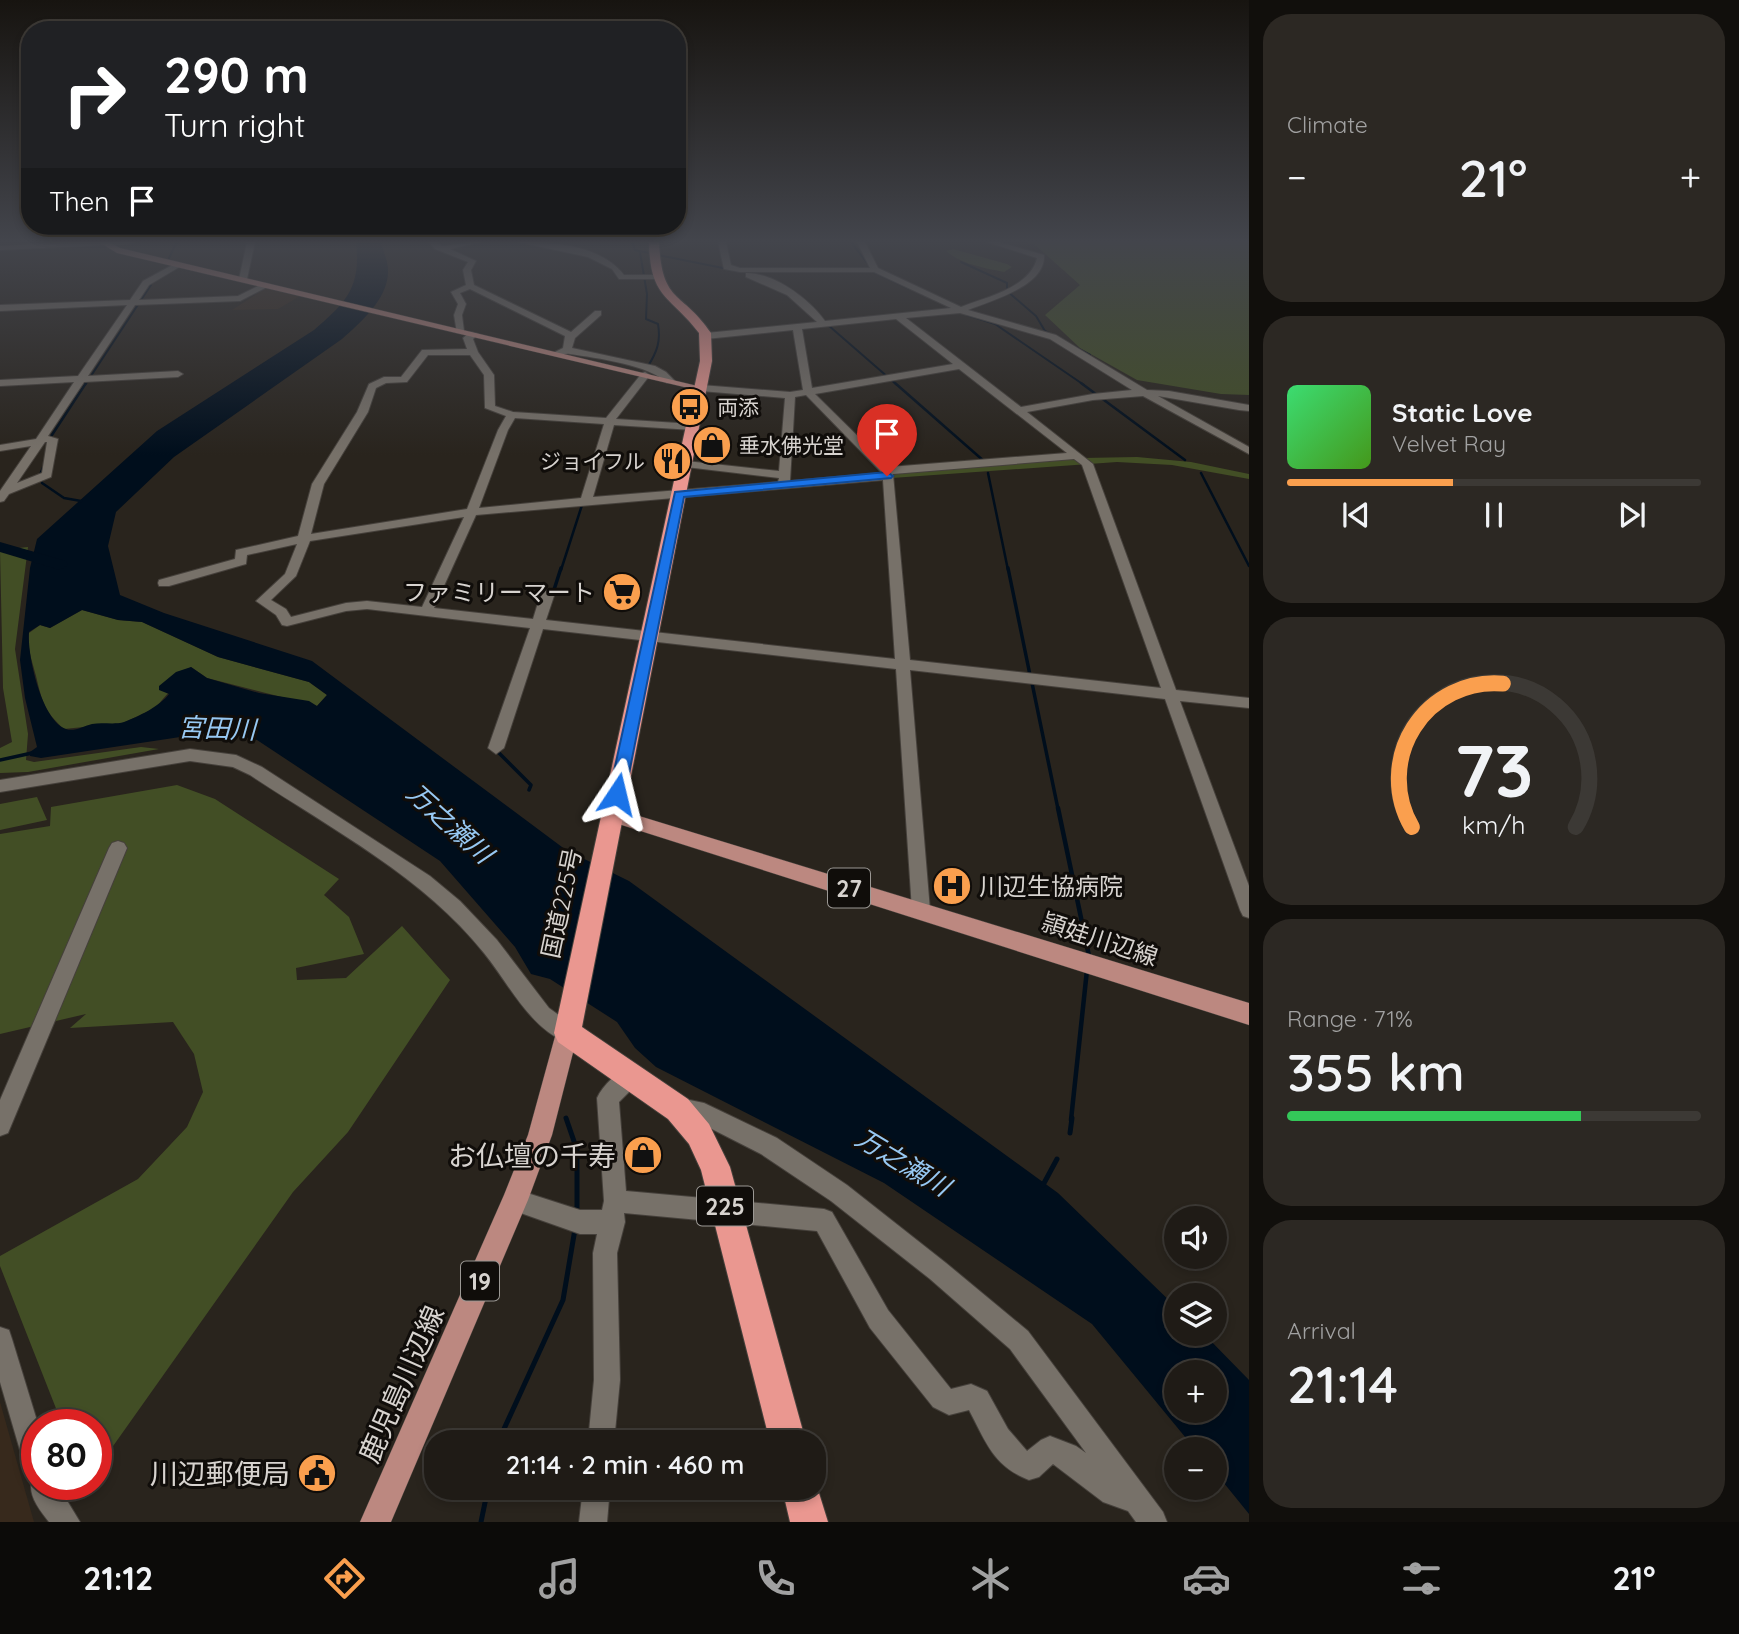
<!DOCTYPE html>
<meta charset="utf-8">
<style>
body{margin:0;font-family:Quicksand,"Noto Sans JP",sans-serif;background:#2c2823;color:#f1f3f6;height:100vh;display:flex;flex-direction:column;font-size:26px;white-space:nowrap}
*{box-sizing:border-box;margin:0}
p{font-size:23px;color:#a1a1a1}
.icon{flex:none;width:38px;height:38px;fill:none;stroke:currentColor;stroke-width:2;stroke-linecap:round;stroke-linejoin:round}
.map{position:relative;flex:1;overflow:hidden}
.panel{display:flex;flex-direction:column;gap:14px;padding:14px;background:#110f0c;width:490px}
.panel>*{flex:none}
.banner{position:absolute;left:21px;top:21px;width:665px;height:214px;border-radius:28px;box-shadow:0 4px 10px #0003,0 0 0 2px #3c3935;background:#202124;color:#fff;overflow:hidden}
.fabs{position:absolute;left:1164px;top:1206px;display:grid;gap:14px}
.fabs a{display:grid;place-items:center;width:63px;height:63px;border-radius:50%;background:#1f1b16;box-shadow:0 4px 10px #0003,0 0 0 2px #3c3935;font-size:35px}
.speed{position:absolute;left:21px;top:1409px;display:flex;gap:14px;font-size:35px;font-weight:700;text-align:center}
.speed>*{display:grid;place-content:center;width:91px;height:91px;border-radius:50%;background:#1f1b16;box-shadow:0 4px 10px #0003,0 0 0 2px #3c3935;line-height:1}
.speed .limit{border:10px solid #d22;background:#fff;color:#111}
.pin{position:absolute;display:grid;place-items:center;width:60px;height:60px;color:#fff;margin:-72px -30px;border-radius:50% 50% 50% 0;rotate:-45deg;box-shadow:0 0 7px #0007}
.pin .icon{rotate:45deg}
.me{position:absolute;width:77px;margin:-38px;rotate:10deg;stroke-linejoin:round;filter:drop-shadow(0 0 5px #0008)}
.turn{display:flex;align-items:center;gap:24px;height:147px;padding:0 28px;font-size:32px}
.turn .icon{width:91px;height:91px;stroke-width:2.5}
.turn b{display:block;font-size:49px;line-height:60px}
.then{display:flex;align-items:center;height:66px;padding:0 28px;background:#0003;gap:14px;font-size:26px}
.big{font-size:52px;font-weight:600;line-height:1.1}
.panel .tile{flex:1;display:flex;flex-direction:column;justify-content:center;gap:10px;min-width:0;padding:0 24px;border-radius:28px;background:#2c2823}
.panel .dial{align-items:center;gap:0}
.dial svg{height:182px;overflow:visible;fill:none;stroke:#3c3935;stroke-width:7;stroke-linecap:round;text-anchor:middle}
.dial text{fill:#f1f3f6;stroke:none}
.song{display:flex;align-items:center;gap:21px}
.cover{width:84px;height:84px;border-radius:10px;background:linear-gradient(135deg,hsl(140 70% 55%),hsl(100 70% 35%))}
.played{height:7px;border-radius:4px;background:linear-gradient(90deg,#fa9f4e 40%,#3c3935 40%)}
.keys{display:flex;justify-content:space-around;direction:ltr}
.heat{display:flex;justify-content:space-between;align-items:center;font-size:38px;direction:ltr}
.charge{height:10px;border-radius:5px;background:linear-gradient(90deg,#34c759 71%,#3c3935 0)}
.trip{position:absolute;left:424px;top:1430px;width:402px;height:70px;border-radius:28px;background:#1f1b16;box-shadow:0 4px 10px #0003,0 0 0 2px #3c3935;font-weight:600;line-height:70px;text-align:center}
.tabs{display:flex;height:112px;justify-content:space-around;align-items:center;background:#0c0b09;color:#a1a1a1}
.tabs .icon{width:49px;height:49px}
.tabs .on{color:#fa9f4e}
.tabs b{font-size:32px;color:#f1f3f6}
main{display:flex;flex:1;min-height:0}
.map>svg:first-child{display:block}
.commercial{fill:#37291c}
.green{fill:#424e25}
.water{fill:#000e1c;fill-rule:evenodd}
.lines{fill:none;stroke-linecap:round;stroke-linejoin:round}
.stream-far4{stroke:#000e1c;stroke-width:2}
.stream-far3{stroke:#000e1c;stroke-width:2.5}
.stream-far2{stroke:#000e1c;stroke-width:3.5}
.stream-far1{stroke:#000e1c;stroke-width:4.5}
.stream{stroke:#000e1c;stroke-width:5}
.river{fill:#000e1c;fill-rule:evenodd}
.minor-casing{stroke:#45403b;stroke-width:2}
.major-casing{stroke:#45403b;stroke-width:1}
.highway-casing{stroke:#45403b;stroke-width:2}
.minor{fill:#777169;fill-rule:evenodd}
.major{fill:#bc8880;fill-rule:evenodd}
.highway{fill:#ea9790;fill-rule:evenodd}
.route{fill:#1a73e8;stroke:#114b97;stroke-width:2}
.labels{text-anchor:middle;dominant-baseline:central;stroke-width:6;stroke-linejoin:round;paint-order:stroke}
.far-poi-label{font-size:21px;fill:#d7d3cf;stroke:#100d0a;text-anchor:start}
.shield{fill:#100d0a;stroke:#9b9894;stroke-width:2}
.shield-label{font-size:23px;font-weight:bold;fill:#d7d3cf}
.poi-label{font-size:24px;fill:#d7d3cf;stroke:#100d0a;text-anchor:end}
.street-label{font-size:24px;fill:#d7d3cf;stroke:#100d0a}
.water-label{font-size:26px;font-style:italic;fill:#97c8f2;stroke:#100d0a}
.near-poi-label{font-size:28px;fill:#d7d3cf;stroke:#100d0a;text-anchor:end}
.near-street-label{font-size:28px;fill:#d7d3cf;stroke:#100d0a}
</style>
<main>
<div class="map">
<svg width="1249" height="1522" viewBox="0 0 1249 1522">
<rect width="100%" height="100%" fill="#29241d"/>
<!-- commercial -->
<path class="commercial" d="M266,288L300,296L278,309L232,310Z
M0,1402L34,1522H0Z"/>
<!-- green -->
<path class="green" d="M1024,242H1249V395L1221,394L1137,380L1080,348L1045,315L1080,285L1034,244Z
M953,249L1007,264L1012,267L1004,272C984,268 961,264 946,251Z
M1137,457L1191,462L1249,474V479L1172,465L1117,462L892,478L893,474L1082,458Z
M28,547L15,649L28,734L26,760L34,762L141,747L159,749L28,772L0,773V748L12,742L3,688L0,550Z
M82,610L118,620L142,622L218,657L309,682L327,695L317,706L207,678L191,667L155,708L123,723L64,729C44,711 42,701 36,676C32,660 27,649 29,633L40,625L50,628Z
M177,785L215,799L339,879L324,895L349,917L364,954L296,968L297,980L346,978L402,926L450,980L348,1132L293,1192L111,1449L96,1440V1424H72L59,1416L0,1266V1256L138,1179L187,1127L203,1092L194,1054L173,1022L70,1028L86,1014L0,1034V834L50,826L51,807Z
M37,797L47,820L0,830V804Z"/>
<!-- water -->
<path class="water" d="M356,242H381C383,251 388,261 388,270C389,298 361,322 342,339L174,457L116,512L108,546L120,595L164,613L312,661L566,850L629,881L1058,1193L1176,1307V1334H1204L1249,1380V1514L1215,1472L1214,1449H1195L1092,1324L884,1183L656,1067L635,1048L617,1022L550,979L531,974L515,947L440,861L257,740L220,731L41,758L30,756V752L37,747L25,698L20,660L30,568L37,539L157,431L314,330C347,302 361,287 356,242ZM82,610L118,620L142,622L218,657L309,682L327,695L317,706L309,701L259,693L207,678L191,667L176,672L159,686V690L169,694C160,706 138,717 124,722C115,725 102,722 92,724C84,726 74,732 66,729C42,721 27,655 29,632L40,625L50,628ZM1176,1372H1214V1410H1176Z"/>
<g class="lines">
<!-- stream-far4 -->
<path class="stream-far4" d="M632,242L635,250L649,253
M851,242L871,268
M640,252L647,294L646,319L658,324C661,341 657,352 648,366
M658,255L728,269
M169,258L177,242
M961,262L1007,283V291L1036,316L1045,331L1090,355
M874,272L910,289
M967,315L995,324L1084,385
M828,325L897,385
M85,385L151,285"/>
<!-- stream-far3 -->
<path class="stream-far3" d="M895,383L985,462
M1081,383L1185,460
M48,441L86,383
M44,465L40,475L42,483L64,498L81,501
M988,473L1008,570
M1201,473L1249,566
M561,570L582,505"/>
<!-- stream-far2 -->
<path class="stream-far2" d="M1008,568L1030,675
M552,596L561,568
M1032,683L1058,809
M499,749L498,752L531,785L529,790
M0,760L32,753"/>
<!-- stream-far1 -->
<path class="stream-far1" d="M1058,808L1089,956
M1071,1120L1087,970"/>
<!-- stream -->
<path class="stream" d="M566,1118L577,1150V1211
M1070,1133L1072,1118
M1043,1185L1057,1159
M498,1442L563,1300L575,1229
M481,1522L488,1488"/>
<!-- river -->
<path class="river" d="M0,542L66,561L68,565L60,570L0,552Z"/>
<!-- minor casing -->
<g class="minor-casing">
<path id="minor" d="M81,242H134L130,244L0,250V246Z
M247,242H255L247,279L243,281L239,279Z
M429,242H437L442,246L481,242L450,249L476,261L471,270L474,285L571,332L595,311H601V315L575,338L572,348L655,366L666,372L675,381L667,383C650,365 596,358 570,354C565,353 561,356 555,356V352L563,348L565,336L470,289L460,293L466,304L462,315L464,331L457,333L454,315L458,304L451,292L466,285L463,270L468,262L435,249Z
M518,242C553,242 601,245 624,275H656L660,277L656,279H619L612,269L588,257Z
M718,242H726L731,265L740,268H870L857,242H865L878,268L961,307C986,297 1030,288 1037,258L987,242H999L1044,255C1046,286 992,300 968,310L1056,335L1147,390L1169,391L1249,405V411L1239,410L1158,396L1249,447V454L1143,396L1093,400L1027,412L1093,464L1176,690L1249,698V708L1180,701L1249,886V918L1243,916L1240,910L1165,699L910,670L930,910L927,916L921,918L915,916L912,910L896,669L543,629L504,748L496,754L488,748L530,628L367,609L346,611L287,626L282,625L276,615L256,601L285,574L297,544L247,555L246,564L169,586H159L158,583L159,580L235,559L236,550L298,536L312,484L357,412L369,384L384,377H401L422,350L467,349L463,338L470,332L478,334L473,339L478,352L494,375L495,406L513,412L606,418L642,373L645,372L650,375L616,419L693,424L698,427L693,430L614,425L593,497L778,482L779,478L686,467L680,464L686,461L779,471L785,398L701,391L696,388L701,385L790,392L803,390L793,330L706,339L701,336L706,333L817,322L787,295L746,277V273C775,273 809,299 825,321L951,308L874,272H740L724,269ZM960,313L1050,339L1132,390L1093,394L1021,407L906,318ZM896,319L953,364L812,388L802,329ZM428,355H470L484,375L485,408L506,416L498,430L467,509L311,534L324,484L368,412L376,388L386,383L407,382ZM959,369L1067,453L889,467L815,394ZM806,395L881,472V473L790,481L795,397ZM515,418L604,424L581,498L479,508L508,430ZM1074,459L1082,465L1161,688L910,660L893,474ZM883,480L895,659L546,620L555,593L548,589L541,593L533,619L434,608L476,515ZM464,517L422,607L367,601L346,603L291,617L286,609L271,600L296,576L310,541Z
M178,262L181,266L149,285L139,300L238,296L264,283L271,285L240,301L135,305L88,376L178,371L183,374L178,377L84,382L48,436L58,439L51,477L9,494L4,501L0,502V491L31,446L0,451V445L36,439L74,382L0,386V380L78,376L127,305L0,311V305L130,300L143,281ZM45,442H47L42,473L17,483Z
M190,749L236,755L262,767L430,876L460,901L497,940L549,1008L574,1026L577,1033L574,1040L567,1043C529,1027 509,984 484,953C424,877 330,828 250,775L233,767L190,761L0,792V780Z
M118,841L124,843L127,848L8,1133L0,1136V1100L109,848L112,843Z
M631,1066L638,1069L641,1076L638,1083L619,1102L626,1191L824,1209L832,1212L888,1310L951,1389L971,1384L987,1391L1008,1429L1027,1451L1041,1440L1050,1436L1076,1446L1086,1453L1010,1349L930,1279L831,1201L761,1154L702,1124L672,1117L669,1109L672,1101L680,1098L704,1103L777,1138L847,1185L946,1263L1028,1331L1163,1512L1167,1522H1136L1128,1511L1103,1502L1053,1464L1039,1477L1029,1480C993,1466 986,1442 969,1410L949,1415L933,1407L870,1328L817,1231L624,1213L625,1222L617,1253L620,1380L614,1442H588L594,1380L593,1253L597,1234H580L515,1211L507,1208L504,1200L507,1192L515,1189L580,1210H602L604,1201L597,1098C603,1085 618,1071 631,1066Z
M0,1327L9,1330L12,1339L38,1424L37,1484H57L80,1522H49C38,1508 26,1493 33,1476L28,1473L24,1464L0,1382Z
M583,1488H610L607,1522H579Z"/>
</g>
<!-- major casing -->
<g class="major-casing">
<path id="major" d="M99,242H109L120,248L706,388L701,391L117,253Z
M613,808L1249,1003V1025L606,820L604,815L606,810Z
M567,1022L575,1025L578,1033L552,1135L528,1200L391,1522H360L504,1195L528,1135L556,1033L559,1025Z"/>
</g>
<!-- highway casing -->
<g class="highway-casing">
<path id="highway" d="M649,242H659C662,305 682,290 711,333L712,361L582,1027L688,1099L709,1124L730,1167L806,1442H770L701,1170L689,1144L668,1119L558,1042L554,1033L700,361L699,333C669,294 650,299 649,242Z
M814,1477L828,1522H790L782,1488H814Z"/>
</g>
<!-- minor -->
<use href="#minor" class="minor"/>
<!-- major -->
<use href="#major" class="major"/>
<!-- highway -->
<use href="#highway" class="highway"/>
</g>
<!-- sky -->
<linearGradient id="sky" x2="0" y2="1"><stop stop-color="#171410"/><stop offset="0.53" stop-color="#43454c"/><stop offset="1" stop-color="#43454c" stop-opacity="0"/></linearGradient>
<rect width="1249" height="455" fill="url(#sky)"/>
<!-- route -->
<path class="route" d="M887,472L893,476L891,478L684,497L625,794L623,798H611L609,794L675,492Z"/>
<!-- icons -->
<defs>
<g id="bus-disc" transform="scale(2.0125)"><circle r="9.5" fill="#fa9f4e" stroke="#100d0a"/><path d="M-5-6H5V4H4V6H2V4H-2V6H-4V4H-5ZM-3.5-4V0h7V-4ZM-3.5 1.2v1.5H-2V1.2ZM2 1.2v1.5H3.5V1.2Z" fill="#111"/></g>
<g id="shop-disc" transform="scale(2.0125)"><circle r="9.5" fill="#fa9f4e" stroke="#100d0a"/><path d="M-5-2.5h2.3a2.7 3.5 0 0 1 5.4 0H5L5.5 6h-11ZM-1.5-2.5h3a1.5 2.3 0 0 0-3 0Z" fill="#111"/></g>
<g id="restaurant-disc" transform="scale(2.0125)"><circle r="9.5" fill="#fa9f4e" stroke="#100d0a"/><path d="M-5-6h1v4h1v-4h1v4h1v-4h1v5L-1.5 .5V6h-2V.5L-5-1ZM5-6V6H3V1.5H1.5Q1.5-4 5-6Z" fill="#111"/></g>
<g id="supermarket-disc" transform="scale(2.0125)"><circle r="9.5" fill="#fa9f4e" stroke="#100d0a"/><path d="M-6-5.5h2.5l.6 2H6L4.5 2H-2.5L-4.4-4H-6ZM-1.5 3.2a1.3 1.3 0 1 0 .1 0ZM3 3.2a1.3 1.3 0 1 0 .1 0Z" fill="#111"/></g>
<g id="hospital-disc" transform="scale(2.0125)"><circle r="9.5" fill="#fa9f4e" stroke="#100d0a"/><path d="M-5-5h3v3.5h4V-5h3V5h-3V1.5h-4V5h-3Z" fill="#111"/></g>
<g id="civic-disc" transform="scale(2.0125)"><circle r="9.5" fill="#fa9f4e" stroke="#100d0a"/><path d="M-.6-6.5H3V-4.5H.6V-3L4-1V1h2V6H-6V1h2V-1L-.6-3ZM-1.2 2.5V6h2.4V2.5Z" fill="#111"/></g>
</defs>
<g fill-rule="evenodd">
<use href="#bus-disc" x="690" y="407"/>
<use href="#shop-disc" x="712" y="445"/>
<use href="#restaurant-disc" x="672" y="461"/>
<use href="#supermarket-disc" x="622" y="592"/>
<use href="#hospital-disc" x="952" y="886"/>
<use href="#shop-disc" x="643" y="1155"/>
<use href="#civic-disc" x="317" y="1473"/>
</g>
<g class="labels">
<!-- far-poi labels -->
<g class="far-poi-label">
<text x="717" y="407">両添</text>
<text x="739" y="445">垂水佛光堂</text>
<text x="645" y="461" text-anchor="end">ジョイフル</text>
</g>
<!-- shield labels -->
<g class="shield">
<rect x="828" y="868.5" width="42" height="39" rx="5"/>
<rect x="697" y="1186.5" width="56" height="39" rx="5"/>
<rect x="461" y="1261.5" width="38" height="39" rx="5"/>
</g>
<g class="shield-label">
<text x="849" y="888">27</text>
<text x="725" y="1206">225</text>
<text x="480" y="1281">19</text>
</g>
<!-- poi labels -->
<g class="poi-label">
<text x="595" y="592">ファミリーマート</text>
<text x="979" y="886" text-anchor="start">川辺生協病院</text>
</g>
<!-- street labels -->
<g class="street-label">
<text transform="translate(561 903) rotate(-78)">国道225号</text>
<text transform="translate(1100 939) rotate(18)">頴娃川辺線</text>
</g>
<!-- water labels -->
<g class="water-label">
<text transform="translate(217 728) rotate(2)">宮田川</text>
<text transform="translate(450 823) rotate(42)">万之瀬川</text>
<text transform="translate(903 1162) rotate(31)">万之瀬川</text>
</g>
<!-- near-poi labels -->
<g class="near-poi-label">
<text x="616" y="1155">お仏壇の千寿</text>
<text x="290" y="1473">川辺郵便局</text>
</g>
<!-- near-street labels -->
<g class="near-street-label">
<text transform="translate(401 1384) rotate(-66)">鹿児島川辺線</text>
</g>
</g>
</svg>
<div class="fabs">
<a><svg class="icon" aria-label="sound" viewBox="0 0 24 24"><path d="M4 9h4l5-4v14l-5-4H4zM17 9q2 3 0 6"/></svg></a>
<a><svg class="icon" aria-label="layers" viewBox="0 0 24 24"><path d="M12 4l9 5-9 5-9-5zM3 14l9 5 9-5"/></svg></a>
<a>+</a>
<a>−</a>
</div>
<div class="speed"><div class="limit">80</div></div>
<div class="pin" style="left:887px;top:476px;background:#d93025"><svg class="icon" aria-label="arrive" viewBox="0 0 24 24"><path d="M6 21V4h12l-3 4 3 4H6"/></svg></div>
<svg class="me" style="left:617px;top:794px" viewBox="-20 -20 40 40"><path d="M0-17L14 15 0 8-14 15z" fill="#1a73e8" stroke="#fff" stroke-width="4"/></svg>
<div class="trip">21:14 · 2 min · 460 m</div>
<div class="banner">
<div class="turn"><svg class="icon" aria-label="right" viewBox="0 0 24 24"><path d="M7 20v-9h11M14 6l5 5-5 5"/></svg><div><b>290 m</b>Turn right</div></div>
<div class="then">Then<svg class="icon" aria-label="arrive" viewBox="0 0 24 24"><path d="M6 21V4h12l-3 4 3 4H6"/></svg></div>
</div>
</div>
<section class="panel">
<div class="tile"><p>Climate</p>
<div class="heat"><a>−</a><b class="big">21°</b><a>+</a></div>
</div>
<div class="tile">
<div class="song"><i class="cover"></i><div><b>Static Love</b><p>Velvet Ray</p></div></div>
<div class="played"></div>
<div class="keys"><svg class="icon" aria-label="previous" viewBox="0 0 24 24"><path d="M18 5L8 12l10 7zM5 5v14"/></svg><svg class="icon" aria-label="pause" viewBox="0 0 24 24"><path d="M8 5v14M16 5v14"/></svg><svg class="icon" aria-label="next" viewBox="0 0 24 24"><path d="M6 5l10 7-10 7zM19 5v14"/></svg></div>
</div>
<div class="tile dial"><svg viewBox="0 0 100 80">
<path d="M14 69A42 42 0 1 1 86 69"/>
<path d="M14 69A42 42 0 0 1 54 6" stroke="#fa9f4e"/>
<text x="50" y="56" font-size="32" font-weight="700">73</text>
<text x="50" y="72" font-size="11">km/h</text>
</svg></div>
<div class="tile"><p>Range · 71%</p><b class="big">355 km</b><div class="charge"></div></div>
<div class="tile"><p>Arrival</p><b class="big">21:14</b></div>
</section>
</main>
<nav class="tabs">
<b>21:12</b>
<svg class="icon on" aria-label="directions" viewBox="0 0 24 24"><path d="M12 3l9 9-9 9-9-9zM9 14v-3h6M13 9l2 2-2 2"/></svg>
<svg class="icon" aria-label="music" viewBox="0 0 24 24"><path d="M9 18V5l10-2v13"/><circle cx="6" cy="18" r="3"/><circle cx="16" cy="16" r="3"/></svg>
<svg class="icon" aria-label="phone" viewBox="0 0 24 24"><path d="M5 4h4l2 5-3 2q2 4 5 5l2-3 5 2v4C11 20 4 13 5 4z"/></svg>
<svg class="icon" aria-label="climate" viewBox="0 0 24 24"><path d="M12 3v18M4 7l16 10M4 17L20 7"/></svg>
<svg class="icon" aria-label="car" viewBox="0 0 24 24"><path d="M5 17H2v-5l4-1 3-4h7l3 4 3 1v5h-3M9 17h6M6 11h13"/><circle cx="7" cy="17" r="2"/><circle cx="17" cy="17" r="2"/></svg>
<svg class="icon" aria-label="filters" viewBox="0 0 24 24"><path d="M4 7h16M4 17h16"/><circle cx="9" cy="7" r="2"/><circle cx="15" cy="17" r="2"/></svg>
<b>21°</b>
</nav>
